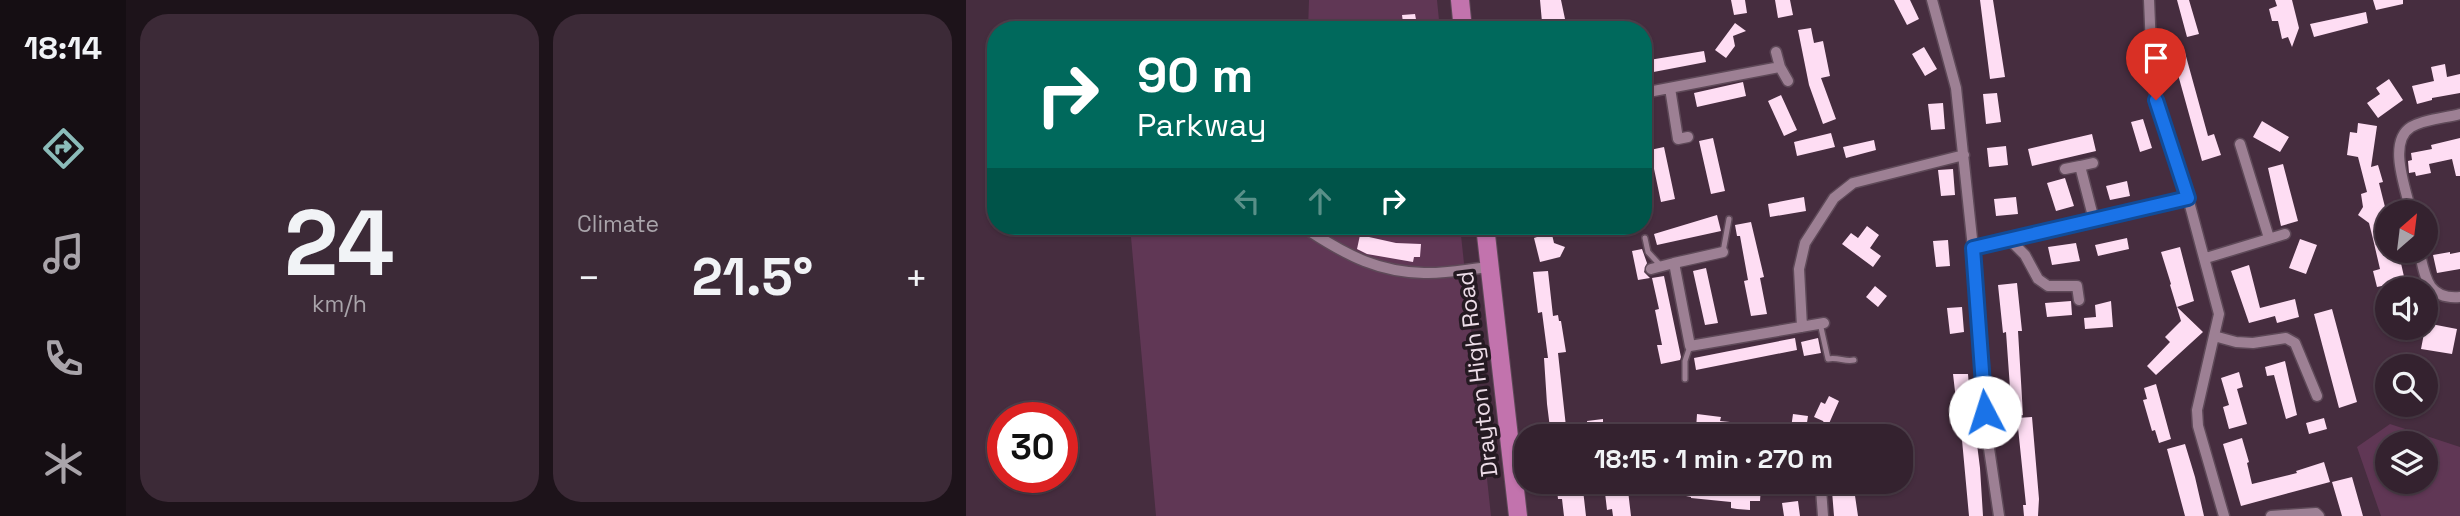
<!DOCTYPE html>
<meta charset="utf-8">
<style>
body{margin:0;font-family:"Space Grotesk",sans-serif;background:#3c2a37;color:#f1f3f6;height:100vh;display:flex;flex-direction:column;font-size:26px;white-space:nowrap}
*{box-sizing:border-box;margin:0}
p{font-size:23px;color:#a9a4aa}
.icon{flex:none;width:38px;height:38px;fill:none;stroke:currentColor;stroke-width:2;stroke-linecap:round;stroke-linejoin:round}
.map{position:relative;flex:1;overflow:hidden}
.sheet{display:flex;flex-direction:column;gap:14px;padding:14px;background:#1d131a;width:840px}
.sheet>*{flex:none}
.guide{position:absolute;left:21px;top:21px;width:665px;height:214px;border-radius:28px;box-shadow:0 2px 5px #0004,0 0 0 2px #4e3f4b;background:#00695c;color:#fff;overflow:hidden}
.needle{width:46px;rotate:28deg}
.buttons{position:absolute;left:1409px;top:200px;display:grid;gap:14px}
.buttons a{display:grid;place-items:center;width:63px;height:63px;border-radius:50%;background:#34222f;box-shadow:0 2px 5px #0004,0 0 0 2px #4e3f4b;font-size:35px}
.speed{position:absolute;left:21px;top:402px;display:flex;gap:14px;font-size:35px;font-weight:700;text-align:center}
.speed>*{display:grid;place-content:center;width:91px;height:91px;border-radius:50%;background:#34222f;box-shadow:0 2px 5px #0004,0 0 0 2px #4e3f4b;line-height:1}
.speed .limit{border:10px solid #d22;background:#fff;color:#111}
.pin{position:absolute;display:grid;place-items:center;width:60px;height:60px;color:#fff;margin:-72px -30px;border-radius:50% 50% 50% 0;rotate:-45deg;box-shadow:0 0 7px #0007}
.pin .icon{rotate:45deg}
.me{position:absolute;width:77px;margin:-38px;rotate:355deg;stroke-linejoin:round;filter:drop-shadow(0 0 5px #0008)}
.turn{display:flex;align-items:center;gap:24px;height:147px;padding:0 35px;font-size:32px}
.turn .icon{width:91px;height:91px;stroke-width:2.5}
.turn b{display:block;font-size:49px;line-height:60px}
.lanes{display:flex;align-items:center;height:66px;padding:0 35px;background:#0003;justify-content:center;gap:35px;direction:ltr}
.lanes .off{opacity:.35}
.big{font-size:52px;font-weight:700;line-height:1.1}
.sheet .card{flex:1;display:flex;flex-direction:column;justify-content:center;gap:10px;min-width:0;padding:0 24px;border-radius:28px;background:#3c2a37}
.sheet .dial{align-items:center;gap:0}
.dial b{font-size:91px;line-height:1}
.heat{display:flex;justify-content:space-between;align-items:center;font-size:38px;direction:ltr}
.sheet .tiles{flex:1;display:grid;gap:14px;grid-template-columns:repeat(2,1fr)}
.trip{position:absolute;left:548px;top:424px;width:399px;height:70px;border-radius:28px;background:#34222f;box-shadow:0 2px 5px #0004,0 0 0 2px #4e3f4b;font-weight:700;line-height:70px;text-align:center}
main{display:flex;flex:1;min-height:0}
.tab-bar{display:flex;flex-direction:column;width:126px;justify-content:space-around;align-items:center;background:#150e13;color:#a9a4aa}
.tab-bar .icon{width:49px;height:49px}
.tab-bar .selected{color:#8bbbb9}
.tab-bar b{font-size:32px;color:#f1f3f6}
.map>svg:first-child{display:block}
.green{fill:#603755;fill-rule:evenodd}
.building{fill:#feddf3}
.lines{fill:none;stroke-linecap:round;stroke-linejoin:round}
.service-casing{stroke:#5e4958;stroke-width:8}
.minor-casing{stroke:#5e4958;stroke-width:13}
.primary-casing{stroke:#5e4958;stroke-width:20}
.service{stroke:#9d8094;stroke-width:5}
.minor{stroke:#9d8094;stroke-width:10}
.primary{stroke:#c273ad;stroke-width:18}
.route-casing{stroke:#114b97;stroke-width:18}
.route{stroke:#1a73e8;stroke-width:12}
.labels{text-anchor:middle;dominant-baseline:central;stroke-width:7;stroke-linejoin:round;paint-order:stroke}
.street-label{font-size:23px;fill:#ecdce7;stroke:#251a22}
</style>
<main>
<nav class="tab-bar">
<b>18:14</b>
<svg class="icon selected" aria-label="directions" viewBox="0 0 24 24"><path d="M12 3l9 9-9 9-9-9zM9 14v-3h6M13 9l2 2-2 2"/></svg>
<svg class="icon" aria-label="music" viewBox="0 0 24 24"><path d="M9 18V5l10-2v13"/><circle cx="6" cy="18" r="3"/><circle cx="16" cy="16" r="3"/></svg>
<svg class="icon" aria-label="phone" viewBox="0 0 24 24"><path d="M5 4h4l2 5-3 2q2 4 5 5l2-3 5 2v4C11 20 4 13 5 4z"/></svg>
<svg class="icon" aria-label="climate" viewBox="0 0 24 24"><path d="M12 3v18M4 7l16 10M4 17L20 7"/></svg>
</nav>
<section class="sheet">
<div class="tiles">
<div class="card dial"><b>24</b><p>km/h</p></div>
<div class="card"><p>Climate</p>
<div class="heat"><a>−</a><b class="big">21.5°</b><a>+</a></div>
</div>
</div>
</section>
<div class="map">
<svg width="1494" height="516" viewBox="0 0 1494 516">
<rect width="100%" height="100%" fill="#462d3f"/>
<!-- green -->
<path class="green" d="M343,0H471L474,30H342Z
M164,226H494L525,516H190Z
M1424,424L1494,447V516H1415L1391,447ZM1421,443H1460V481H1421Z"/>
<!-- building -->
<path class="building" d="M574,0H595L599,19L592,21L594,30H581L580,22H576Z
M765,0H779L781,13L768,15Z
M809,0H824L827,15L812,18Z
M928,0H944L953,19L941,25Z
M1014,0H1027L1039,77L1024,79Z
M1211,0H1223L1233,34L1221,37Z
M1309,0H1326L1333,28L1326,47L1322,37L1316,39L1312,21H1306L1303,9L1311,6Z
M1407,0H1437V4L1410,10Z
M1400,12L1402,23L1348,37L1344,24Z
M449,14L452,30H438L436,15Z
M769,23L780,31L767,36L769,46L760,58L749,50Z
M845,28L848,43L857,41L864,76L855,78L870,119L857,124L843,85L832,30Z
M958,47L971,69L959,76L946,54Z
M1218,49L1242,136L1248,134L1255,155L1236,161L1206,53Z
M738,51L740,62L677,74V61Z
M1479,64L1481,77L1494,74V93L1466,98V100L1451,104L1446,86L1468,81L1465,67Z
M1423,79L1437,100L1412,118L1401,103L1414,94L1410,88Z
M777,82L780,96L731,107L728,93Z
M1031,93L1035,122L1020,124L1017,94Z
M815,95L831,130L818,136L802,101Z
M977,103L979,129L965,130L962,104Z
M1177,119L1186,148L1174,152L1165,122Z
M1296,121L1323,137L1314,152L1287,137Z
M1392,123L1411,126L1405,167L1412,165L1417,182L1413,183L1421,215V250H1432L1439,281L1411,287L1407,271L1414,269L1407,239L1403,223L1392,215L1397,207L1395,194L1401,192L1392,157L1381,155L1384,132L1391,133Z
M865,133L869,147L831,156L828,142Z
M1126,134L1130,151L1066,166L1062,149Z
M747,138L759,191L745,194L733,141Z
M1494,138V176H1490L1486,159L1463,164L1465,173L1450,176L1449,172L1443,173L1442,161L1446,160L1445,153L1466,149L1465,145Z
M908,140L910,150L880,158L877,147Z
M1040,146L1042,165L1023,167L1021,148Z
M698,147L709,199L695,202L684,150Z
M1317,164L1332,221L1315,226L1302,168Z
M987,169L989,195L975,196L972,170Z
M1099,178L1108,206L1090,211L1081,183Z
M1161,181L1164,196L1144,200L1140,186Z
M838,197L840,211L804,217L802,204Z
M1050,197L1052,214L1030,216L1028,199Z
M751,215L755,231L691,245L688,234Z
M785,222L798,277L794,278L801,314L785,316L778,281L782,280L774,236H771L769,225Z
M568,226H584L588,243L599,247L594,257L574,262L568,238L571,237Z
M901,226L913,235L904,248L915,256L907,267L876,244L885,233L892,238Z
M394,235L430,243L455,244L454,257H448L447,262L401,254L391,249Z
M1161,238L1163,249L1132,256L1129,245Z
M1334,239L1351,245L1340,274L1323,268Z
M982,240L984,266L970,267L967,241Z
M1110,243L1114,261L1086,265L1082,247Z
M1214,247L1228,301L1211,307L1237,332L1190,375L1181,366L1204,342L1199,337L1215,321L1204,285L1205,284L1195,252Z
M676,249L681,263L678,272L684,278L672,280L666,251Z
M1484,252V254L1494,252V269L1471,273L1467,255Z
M1283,265L1294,308L1329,299L1333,317L1311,323L1309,316L1283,323L1265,271Z
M740,268L752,323L739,325L727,271Z
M582,271L587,316L592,315L593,321H595L600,352L592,353L601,436H585L581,404L578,358H582L576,312L572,313L567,272Z
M698,276L715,357L714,360L695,364L691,345H696L689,310L693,309L686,278Z
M1051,283L1056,331H1052L1057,415L1046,416L1040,332L1037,333L1032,285Z
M909,286L921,296L912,307L900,297Z
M1105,301L1106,315L1081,317L1079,303Z
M1145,301L1147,327L1119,329L1118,318L1130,317L1129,305Z
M996,307L998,332L984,334L981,308Z
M1366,309L1391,402L1373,408L1348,314Z
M1460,323L1491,329L1486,354L1455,349Z
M829,338L831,350L730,370L728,358Z
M852,338L855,353L838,356L835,342Z
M1319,361L1331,415L1320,419L1308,375L1301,376L1299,367Z
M1273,372L1277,387L1271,389L1281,424L1263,429L1257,407L1263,405L1255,378Z
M987,374H1002L1004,399L990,400Z
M1190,384L1205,439L1193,443L1189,430L1186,431L1177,400L1181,399L1178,388Z
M863,396L873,401L861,428L857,421L848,417L855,402L859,404Z
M731,414L755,417L754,421L825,428L827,414L842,416L839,436H694L696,424L730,429Z
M1066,417L1073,499L1072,516H1058L1057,505H1060L1051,418Z
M1358,418L1361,429L1343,434L1340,423Z
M637,419V424L676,425V436H629V432L622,431L621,421Z
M890,425L893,436H863V433Z
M1009,428L1014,468L1017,516H1003L995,429Z
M1276,438L1283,462L1281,463L1286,484L1331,473L1330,471L1358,462L1364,482L1275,506L1257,444Z
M1219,444L1229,477L1238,516H1219L1201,449Z
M1386,477L1397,516H1376L1366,482Z
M590,481H616L620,516H598L596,499H592Z
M670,481L795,487L794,501H784V510L771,509L765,508V502L725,498V497L670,486Z
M862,481H894V489H888L892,516H868L866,491H863Z
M661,482L665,516H647L646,509L641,510L638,484Z
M832,501L834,516H818L816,503Z"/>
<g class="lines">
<!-- service casing -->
<g class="service-casing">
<path id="service" d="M336,226L345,232
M679,238L682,252L695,266
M757,252L763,219
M854,323L862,359C872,357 879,362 888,360
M719,379V361L724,346"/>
</g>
<!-- minor casing -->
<g class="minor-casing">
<path id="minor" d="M966,0L990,88L1007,248L1021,435L1033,516
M1183,0L1186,72L1190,100L1222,198L1253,314L1231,410L1232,426L1258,516
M810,52L814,67
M704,88L712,139L722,137
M677,93L814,67L822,81
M1274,144L1303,238
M1127,163L1114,166L1128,220
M1099,169L1114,166
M1445,212C1440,189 1421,142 1445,127C1458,119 1479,118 1494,114
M350,226L345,232C382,256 413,272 458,273C479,274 502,269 524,267
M1044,240L1059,255L1072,279L1082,286H1111L1113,300
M1007,248L1222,198
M1453,250C1459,276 1461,300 1494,297
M757,252L708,263L724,346L858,323
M1240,258L1319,234
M685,269L708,263
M836,327L833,269L839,243L868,198L887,183L998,155
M1248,336L1270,342L1287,343L1320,338L1329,343L1351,396
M851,481L855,489L857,516
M1305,516L1350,513L1353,516"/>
</g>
<!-- primary casing -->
<g class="primary-casing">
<path id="primary" d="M494,0L497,30
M519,226L552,516"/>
</g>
<!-- service -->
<use href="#service" class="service"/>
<!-- minor -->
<use href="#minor" class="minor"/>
<!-- primary -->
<use href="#primary" class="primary"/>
</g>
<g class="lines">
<!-- route casing -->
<g class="route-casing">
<path id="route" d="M1019,412L1007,248L1222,198L1190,100"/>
</g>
<!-- route -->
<use href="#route" class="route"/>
</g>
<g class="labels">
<!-- street labels -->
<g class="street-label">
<text transform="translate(511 374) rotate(-97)">Drayton High Road</text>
</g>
</g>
</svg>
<div class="buttons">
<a><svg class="needle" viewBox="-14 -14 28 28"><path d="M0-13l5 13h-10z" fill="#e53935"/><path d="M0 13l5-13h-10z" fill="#a9a4aa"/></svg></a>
<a><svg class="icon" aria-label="sound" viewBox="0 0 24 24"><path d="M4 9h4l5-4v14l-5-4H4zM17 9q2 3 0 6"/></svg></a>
<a><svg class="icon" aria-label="search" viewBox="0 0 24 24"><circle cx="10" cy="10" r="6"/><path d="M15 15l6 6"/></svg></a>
<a><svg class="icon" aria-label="layers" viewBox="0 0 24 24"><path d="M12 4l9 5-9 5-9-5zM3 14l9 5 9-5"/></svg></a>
</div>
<div class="speed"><div class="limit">30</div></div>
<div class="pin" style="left:1190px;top:100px;background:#d93025"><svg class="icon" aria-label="arrive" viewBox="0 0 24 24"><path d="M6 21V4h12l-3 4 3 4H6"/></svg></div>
<svg class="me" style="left:1019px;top:412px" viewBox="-20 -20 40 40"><circle r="19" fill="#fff"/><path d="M0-13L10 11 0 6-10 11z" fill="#1a73e8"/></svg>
<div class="trip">18:15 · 1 min · 270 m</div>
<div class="guide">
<div class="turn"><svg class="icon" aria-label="right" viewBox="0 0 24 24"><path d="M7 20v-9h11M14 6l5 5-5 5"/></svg><div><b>90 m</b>Parkway</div></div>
<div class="lanes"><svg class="icon off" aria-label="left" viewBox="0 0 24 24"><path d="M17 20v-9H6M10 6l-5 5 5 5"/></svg><svg class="icon off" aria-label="ahead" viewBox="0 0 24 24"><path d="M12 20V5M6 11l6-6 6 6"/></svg><svg class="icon" aria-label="right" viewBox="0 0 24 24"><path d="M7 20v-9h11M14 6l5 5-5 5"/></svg></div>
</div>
</div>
</main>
